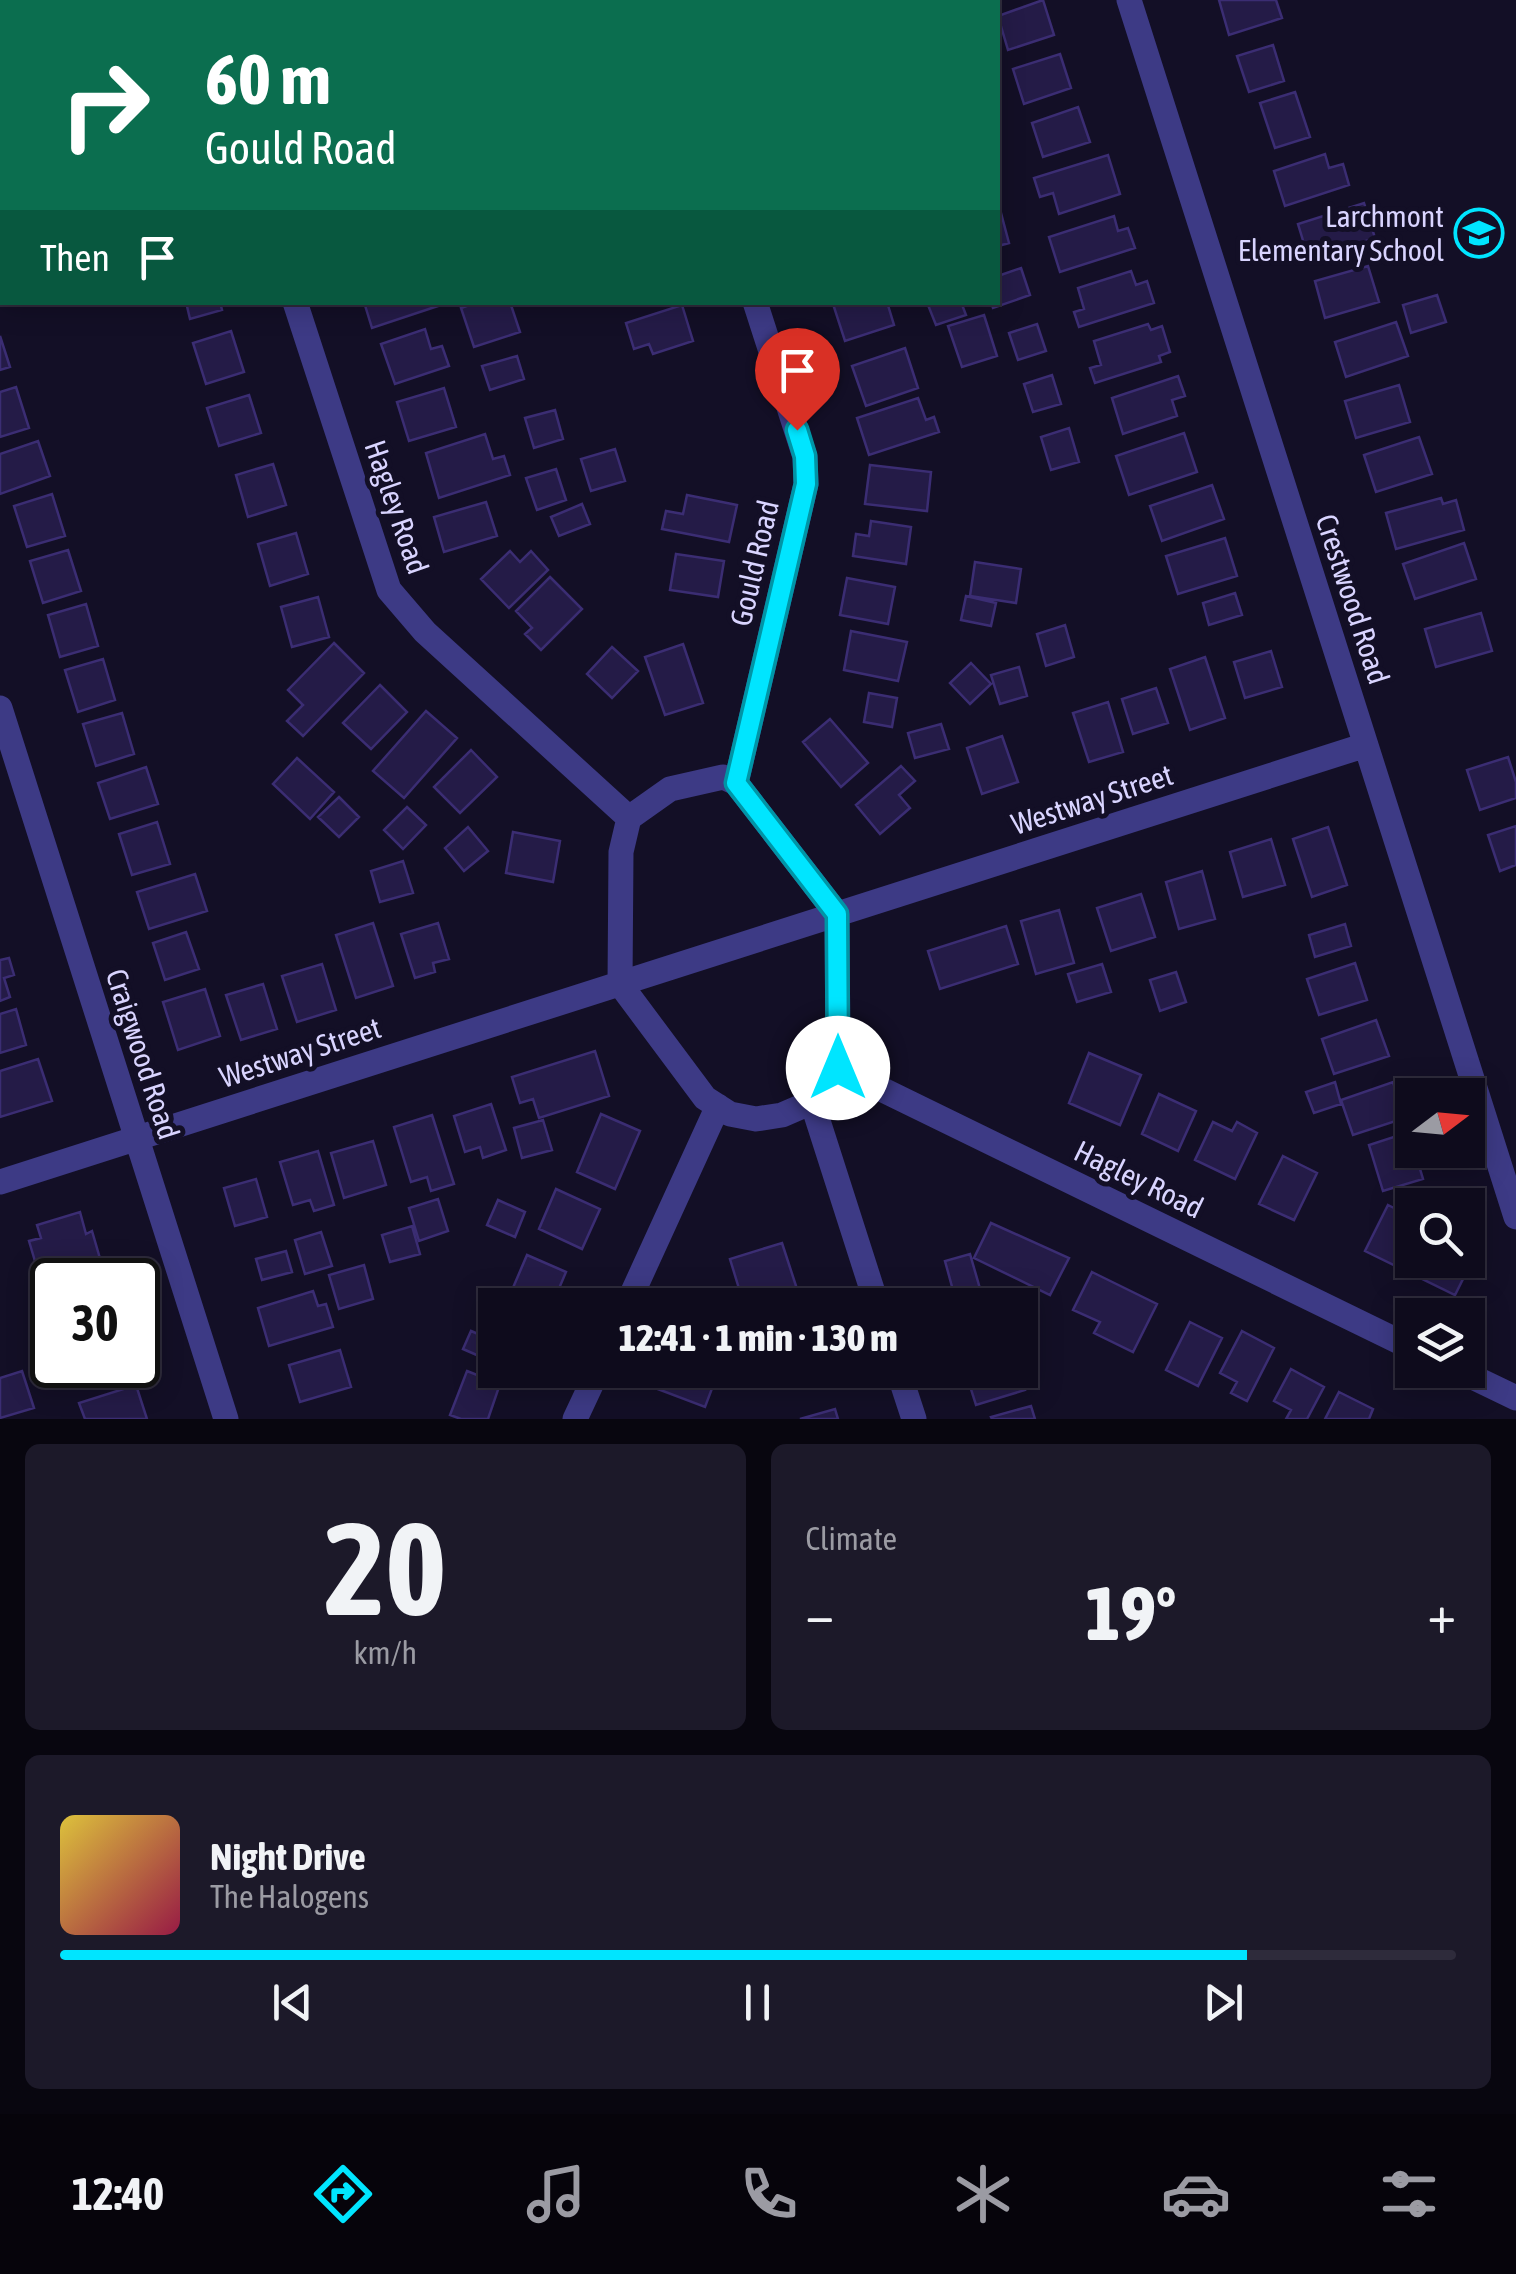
<!DOCTYPE html>
<meta charset="utf-8">
<style>
body{margin:0;font-family:"Asap Condensed",sans-serif;background:#1c1929;color:#f1f3f6;height:100vh;display:flex;flex-direction:column;font-size:38px;white-space:nowrap}
*{box-sizing:border-box;margin:0}
p{font-size:32px;color:#9b9ba3}
.icon{flex:none;width:55px;height:55px;fill:none;stroke:currentColor;stroke-width:2;stroke-linecap:round;stroke-linejoin:round}
.map{position:relative;height:1419px;overflow:hidden}
.panel{display:flex;flex-direction:column;gap:25px;padding:25px;background:#08060f;flex:1}
.panel>*{flex:none}
.guide{position:absolute;left:0px;top:0px;width:1000px;height:305px;box-shadow:0 5px 25px #0003,0 0 0 2px #2e2b3b;background:#0b6e4f;color:#fff;overflow:hidden}
.needle{width:65px;rotate:74deg}
.fabs{position:absolute;left:1395px;top:1078px;display:grid;gap:20px}
.fabs a{display:grid;place-items:center;width:90px;height:90px;border-radius:0px;background:#0e0b1c;box-shadow:0 5px 25px #0003,0 0 0 2px #2e2b3b;font-size:50px}
.speed{position:absolute;left:30px;top:1258px;display:flex;gap:20px;font-size:50px;font-weight:700;text-align:center}
.speed>*{display:grid;place-content:center;width:130px;height:130px;border-radius:50%;background:#0e0b1c;box-shadow:0 5px 25px #0003,0 0 0 2px #2e2b3b;line-height:1}
.speed .limit{border:5px solid #111;border-radius:15px;background:#fff;color:#111}
.pin{position:absolute;display:grid;place-items:center;width:85px;height:85px;color:#fff;margin:-102px -42px;border-radius:50% 50% 50% 0;rotate:-45deg;box-shadow:0 0 10px #0007}
.pin .icon{rotate:45deg}
.me{position:absolute;width:110px;margin:-55px;rotate:0deg;stroke-linejoin:round;filter:drop-shadow(0 0 8px #0008)}
.turn{display:flex;align-items:center;gap:35px;height:210px;padding:0 40px;font-size:45px}
.turn .icon{width:130px;height:130px;stroke-width:2.5}
.turn b{display:block;font-size:70px;line-height:85px}
.then{display:flex;align-items:center;height:95px;padding:0 40px;background:#0003;gap:20px;font-size:38px}
.big{font-size:75px;font-weight:800;line-height:1.1}
.panel .widget{flex:1;display:flex;flex-direction:column;justify-content:center;gap:15px;min-width:0;padding:0 35px;border-radius:15px;background:#1c1929}
.panel .dial{align-items:center;gap:0}
.dial b{font-size:130px;line-height:1}
.song{display:flex;align-items:center;gap:30px}
.cover{width:120px;height:120px;border-radius:15px;background:linear-gradient(135deg,hsl(50 70% 55%),hsl(340 70% 35%))}
.played{height:10px;border-radius:5px;background:linear-gradient(90deg,#00e5ff 85%,#2e2b3b 85%)}
.keys{display:flex;justify-content:space-around;direction:ltr}
.heat{display:flex;justify-content:space-between;align-items:center;font-size:55px;direction:ltr}
.panel .tiles{flex:1;display:grid;gap:25px;grid-template-columns:1fr 1fr}
.widget:last-child{grid-column:span 2}
.trip{position:absolute;left:478px;top:1288px;width:560px;height:100px;border-radius:0px;background:#0e0b1c;box-shadow:0 5px 25px #0003,0 0 0 2px #2e2b3b;font-weight:800;line-height:100px;text-align:center}
.tabs{display:flex;height:160px;justify-content:space-around;align-items:center;background:#06040b;color:#9b9ba3}
.tabs .icon{width:70px;height:70px}
.tabs .active{color:#00e5ff}
.tabs b{font-size:45px;color:#f1f3f6}
.map>svg:first-child{display:block}
.building{fill:#241b47;stroke:#3b2d73;stroke-width:2.5}
.lines{fill:none;stroke-linecap:round;stroke-linejoin:round}
.street{stroke:#3d3a85;stroke-width:25}
.route-casing{stroke:#0095a6;stroke-width:25}
.route{stroke:#00e5ff;stroke-width:18}
.labels{text-anchor:middle;dominant-baseline:central;stroke-width:10;stroke-linejoin:round;paint-order:stroke}
.poi-label{font-size:30px;fill:#d9d4ff;stroke:#130f26;text-anchor:end}
.street-label{font-size:30px;fill:#d9d4ff;stroke:#130f26}
</style>
<div class="map">
<svg width="1516" height="1419" viewBox="0 0 1516 1419">
<rect width="100%" height="100%" fill="#130f26"/>
<!-- building -->
<path class="building" d="M0,0L8,2H2L0,67Z
M1043,0L1054,35L1008,50L998,16Z
M1219,0H1276L1282,18L1229,35Z
M1273,45L1284,81L1249,92L1237,56Z
M1060,54L1071,88L1024,104L1013,69Z
M1295,92L1310,137L1275,148L1260,103Z
M1078,107L1090,142L1043,157L1032,123Z
M1325,154L1329,168L1343,164L1349,185L1285,206L1274,171Z
M1108,155L1120,194L1059,214L1053,193L1040,197L1034,178Z
M1364,203L1375,238L1309,260L1298,224Z
M1001,213L1009,243L998,246V214Z
M1114,216L1118,231L1128,228L1135,248L1060,272L1049,237Z
M1368,266L1379,302L1325,318L1315,281Z
M1021,268L1030,295L993,308L991,302H998V276Z
M1131,271L1136,285L1147,281L1154,303L1079,327L1074,312L1084,309L1078,288Z
M1437,295L1446,322L1411,333L1403,305Z
M186,302H220L222,310L190,319Z
M364,302H450L372,328Z
M478,302H510L520,332L474,347L461,308Z
M887,302L894,325L845,341L833,304Z
M933,302H961L966,315L936,325L928,305Z
M682,305L693,341L653,354L649,344L634,349L626,323Z
M984,315L997,356L962,367L948,326Z
M1396,322L1408,356L1346,377L1335,342Z
M1037,324L1046,351L1018,360L1009,333Z
M1148,324L1151,330L1162,326L1170,352L1159,356L1161,362L1095,383L1090,368L1101,365L1094,341Z
M425,329L431,349L442,346L449,366L395,384L381,344Z
M231,331L244,372L206,384L193,343Z
M0,336L10,367L0,370Z
M905,348L918,388L866,406L852,366Z
M517,356L524,379L490,390L482,366Z
M1052,375L1061,404L1033,412L1024,384Z
M1178,376L1185,396L1172,400L1177,416L1123,434L1112,398Z
M1399,385L1410,422L1356,438L1345,401Z
M16,387L29,428L0,437V392Z
M444,388L456,427L409,441L397,402Z
M249,395L261,433L219,446L207,408Z
M918,398L926,420L934,417L939,432L869,455L857,418Z
M555,410L563,439L534,448L525,418Z
M1069,428L1079,462L1051,470L1041,437Z
M1184,433L1197,472L1129,495L1116,456Z
M485,434L493,459L504,456L510,475L439,498L426,453Z
M1419,437L1432,474L1376,492L1364,455Z
M38,441L50,476L0,494V454Z
M615,449L625,481L591,491L581,459Z
M273,464L286,505L248,517L236,475Z
M870,465L931,472L927,511L865,504Z
M556,469L566,500L537,510L526,478Z
M1212,485L1224,519L1162,541L1150,506Z
M52,494L65,536L27,547L14,506Z
M687,495L737,505L729,542L662,529L666,511L683,514Z
M1441,498L1443,504L1456,500L1464,530L1396,549L1386,513Z
M486,502L497,536L444,552L434,517Z
M582,504L590,524L559,536L551,517Z
M871,521L911,527L906,564L853,556L856,534L869,536Z
M296,533L308,574L270,586L258,544Z
M1225,538L1237,576L1178,594L1166,556Z
M1464,543L1476,579L1415,599L1403,564Z
M68,550L81,591L43,603L30,561Z
M510,551L520,562L531,551L548,570L509,608L481,579Z
M676,554L724,561L718,597L670,590Z
M975,562L1021,569L1016,603L970,596Z
M550,577L582,609L541,650L525,634L532,628L516,611Z
M847,578L895,587L888,624L840,615Z
M1235,593L1242,615L1209,625L1203,603Z
M966,596L996,603L991,626L961,620Z
M318,597L329,637L292,647L281,607Z
M86,604L98,646L60,657L48,615Z
M1481,613L1492,651L1436,667L1425,629Z
M1065,625L1074,657L1046,666L1037,634Z
M851,631L907,642L898,681L844,670Z
M334,643L364,673L303,736L287,721L303,705L288,690Z
M683,644L703,703L665,715L645,657Z
M612,647L638,671L612,698L587,674Z
M1271,651L1282,687L1245,698L1234,662Z
M1205,657L1225,718L1190,730L1170,669Z
M103,659L115,700L78,712L65,670Z
M971,663L991,684L970,704L950,683Z
M1019,667L1027,696L1000,704L991,675Z
M380,685L407,712L371,749L343,723Z
M1156,688L1168,723L1133,734L1122,699Z
M869,693L897,698L892,727L864,722Z
M1108,702L1123,752L1089,762L1073,713Z
M426,711L457,738L404,798L373,771Z
M122,713L134,754L96,766L83,724Z
M830,719L868,763L841,787L803,742Z
M941,724L949,749L915,758L908,733Z
M1002,736L1018,782L982,794L967,748Z
M471,750L497,777L460,813L434,787Z
M1508,757L1516,782V798L1480,810L1467,770Z
M297,758L334,792L310,819L273,784Z
M901,766L915,781L899,795L910,808L880,834L856,805Z
M146,767L158,804L110,819L98,783Z
M339,797L359,817L339,837L318,817Z
M407,807L426,825L403,849L384,830Z
M157,822L170,864L132,875L119,834Z
M1516,826V865L1500,871L1488,835Z
M468,827L488,851L464,871L445,848Z
M1328,827L1347,885L1312,897L1293,839Z
M513,832L560,841L553,882L506,873Z
M1271,839L1285,885L1243,897L1230,852Z
M403,861L413,893L380,902L371,871Z
M1202,871L1215,919L1179,929L1166,882Z
M195,874L207,911L149,929L137,892Z
M1141,894L1155,937L1111,951L1097,908Z
M1059,910L1074,963L1036,974L1021,921Z
M373,923L393,986L356,998L336,935Z
M438,923L449,959L433,963L435,972L415,978L401,934Z
M1345,924L1351,946L1315,957L1309,935Z
M1006,926L1018,964L940,989L928,951Z
M186,932L199,969L165,980L153,943Z
M9,958L14,975L4,978L10,997L0,1001V960Z
M1355,963L1367,1000L1319,1015L1307,979Z
M322,964L336,1010L297,1022L282,976Z
M1102,964L1111,992L1077,1002L1068,974Z
M1176,972L1186,1002L1160,1011L1150,980Z
M263,984L277,1029L241,1040L226,995Z
M205,989L220,1036L178,1050L163,1002Z
M16,1009L26,1045L0,1053V1014Z
M1376,1020L1389,1056L1334,1074L1322,1039Z
M595,1051L609,1096L539,1118L533,1099L520,1103L512,1077Z
M1089,1053L1141,1075L1120,1125L1069,1103Z
M38,1059L52,1101L0,1117V1071Z
M1335,1082L1341,1104L1314,1113L1306,1092Z
M1393,1082L1405,1118L1353,1135L1341,1100Z
M1159,1094L1196,1111L1178,1151L1142,1134Z
M491,1104L506,1150L483,1158L480,1147L465,1152L454,1116Z
M601,1114L640,1131L615,1189L577,1172Z
M432,1115L454,1184L431,1191L427,1177L411,1182L394,1127Z
M543,1120L552,1150L522,1158L514,1128Z
M1213,1122L1232,1131L1237,1122L1257,1133L1235,1179L1195,1160Z
M1409,1132L1423,1179L1383,1191L1369,1145Z
M373,1141L386,1185L344,1198L331,1153Z
M318,1151L334,1205L314,1211L310,1200L293,1205L280,1162Z
M1283,1156L1317,1173L1294,1220L1259,1204Z
M256,1179L267,1217L235,1226L224,1188Z
M556,1189L600,1209L582,1249L539,1229Z
M438,1199L448,1231L419,1241L409,1208Z
M498,1200L525,1212L515,1237L487,1225Z
M1388,1205L1412,1217V1260H1461L1470,1265L1455,1295L1365,1251Z
M80,1212L86,1234L92,1231L101,1262L55,1276L52,1263L37,1268L29,1241L41,1238L37,1225Z
M991,1223L1069,1258L1050,1295L974,1258Z
M412,1226L420,1254L390,1262L382,1235Z
M321,1232L332,1266L305,1274L295,1240Z
M782,1243L797,1289L778,1295L781,1305H763L761,1300L744,1305L730,1259Z
M286,1251L292,1272L262,1280L256,1259Z
M970,1254L983,1299L1000,1294L1003,1305H957L945,1261Z
M527,1255L566,1272L552,1305H529L509,1297Z
M364,1265L373,1299L339,1309L329,1275Z
M1092,1272L1157,1304L1133,1352L1094,1333L1100,1322L1073,1310Z
M313,1291L318,1306L326,1304L333,1327L269,1346L258,1308Z
M1190,1322L1222,1338L1198,1386L1166,1370Z
M495,1327V1363L463,1349L471,1331L490,1339Z
M1242,1331L1274,1348L1247,1401L1231,1393L1237,1382L1220,1373Z
M340,1350L351,1387L300,1402L289,1365Z
M91,1365H130L94,1376Z
M1291,1369L1324,1387L1307,1419H1286L1291,1410L1274,1401Z
M662,1370H719L705,1407L655,1388Z
M978,1370H1019L1025,1390L976,1405L969,1383L981,1380Z
M22,1371L34,1408L0,1418V1378Z
M467,1371L500,1384L488,1419H461L450,1415Z
M136,1385L147,1419H85L79,1403Z
M1339,1392L1373,1409L1369,1419H1325Z
M1031,1406L1035,1419H992L991,1417Z
M835,1409L838,1419H800Z"/>
<g class="lines">
<!-- street -->
<path class="street" d="M198,0L199,2
M656,0L657,2
M1129,0L1516,1217
M397,2L405,0
M0,131L2,130
M295,302L389,590L425,632L629,818
M0,708L226,1419
M723,777L736,783L837,914L838,1068L823,1093L812,1102L782,1115L756,1119L730,1114L705,1098L620,984L621,852L629,818L670,789Z
M736,783L806,484L805,457L755,302
M838,1068L1412,1348
M812,1102L877,1305
M0,1182L1366,745
M627,1305L718,1106
M898,1370L914,1419
M1458,1370L1516,1398
M575,1419L598,1370"/>
</g>
<g class="lines">
<!-- route casing -->
<g class="route-casing">
<path id="route" d="M797,430L805,456L806,484L736,783L837,914L838,1068"/>
</g>
<!-- route -->
<use href="#route" class="route"/>
</g>
<!-- icons -->
<defs>
<g id="school-ring" transform="scale(2.5)"><circle r="9.5" fill="#130f26" stroke="#00e5ff" stroke-width="1.5"/><path d="M0-5L7-2L0 1L-7-2ZM-4 1L0 2.5L4 1V4Q0 6-4 4Z" fill="#00e5ff"/></g>
</defs>
<g fill-rule="evenodd">
<use href="#school-ring" x="1479" y="233"/>
</g>
<g class="labels">
<!-- poi labels -->
<g class="poi-label">
<text x="1444" y="216">Larchmont<tspan x="1444" dy="34">Elementary School</tspan></text>
</g>
<!-- street labels -->
<g class="street-label">
<text transform="translate(397 507) rotate(71)">Hagley Road</text>
<text transform="translate(754 563) rotate(-77)">Gould Road</text>
<text transform="translate(1353 599) rotate(72)">Crestwood Road</text>
<text transform="translate(1092 799) rotate(-18)">Westway Street</text>
<text transform="translate(300 1052) rotate(-18)">Westway Street</text>
<text transform="translate(143 1054) rotate(72)">Craigwood Road</text>
<text transform="translate(1139 1179) rotate(26)">Hagley Road</text>
</g>
</g>
</svg>
<div class="fabs">
<a><svg class="needle" viewBox="-14 -14 28 28"><path d="M0-13l5 13h-10z" fill="#e53935"/><path d="M0 13l5-13h-10z" fill="#9b9ba3"/></svg></a>
<a><svg class="icon" aria-label="search" viewBox="0 0 24 24"><circle cx="10" cy="10" r="6"/><path d="M15 15l6 6"/></svg></a>
<a><svg class="icon" aria-label="layers" viewBox="0 0 24 24"><path d="M12 4l9 5-9 5-9-5zM3 14l9 5 9-5"/></svg></a>
</div>
<div class="speed"><div class="limit">30</div></div>
<div class="pin" style="left:797px;top:430px;background:#d93025"><svg class="icon" aria-label="arrive" viewBox="0 0 24 24"><path d="M6 21V4h12l-3 4 3 4H6"/></svg></div>
<svg class="me" style="left:838px;top:1068px" viewBox="-20 -20 40 40"><circle r="19" fill="#fff"/><path d="M0-13L10 11 0 6-10 11z" fill="#00e5ff"/></svg>
<div class="trip">12:41 · 1 min · 130 m</div>
<div class="guide">
<div class="turn"><svg class="icon" aria-label="right" viewBox="0 0 24 24"><path d="M7 20v-9h11M14 6l5 5-5 5"/></svg><div><b>60 m</b>Gould Road</div></div>
<div class="then">Then<svg class="icon" aria-label="arrive" viewBox="0 0 24 24"><path d="M6 21V4h12l-3 4 3 4H6"/></svg></div>
</div>
</div>
<section class="panel">
<div class="tiles">
<div class="widget dial"><b>20</b><p>km/h</p></div>
<div class="widget"><p>Climate</p>
<div class="heat"><a>−</a><b class="big">19°</b><a>+</a></div>
</div>
<div class="widget">
<div class="song"><i class="cover"></i><div><b>Night Drive</b><p>The Halogens</p></div></div>
<div class="played"></div>
<div class="keys"><svg class="icon" aria-label="previous" viewBox="0 0 24 24"><path d="M18 5L8 12l10 7zM5 5v14"/></svg><svg class="icon" aria-label="pause" viewBox="0 0 24 24"><path d="M8 5v14M16 5v14"/></svg><svg class="icon" aria-label="next" viewBox="0 0 24 24"><path d="M6 5l10 7-10 7zM19 5v14"/></svg></div>
</div>
</div>
</section>
<nav class="tabs">
<b>12:40</b>
<svg class="icon active" aria-label="directions" viewBox="0 0 24 24"><path d="M12 3l9 9-9 9-9-9zM9 14v-3h6M13 9l2 2-2 2"/></svg>
<svg class="icon" aria-label="music" viewBox="0 0 24 24"><path d="M9 18V5l10-2v13"/><circle cx="6" cy="18" r="3"/><circle cx="16" cy="16" r="3"/></svg>
<svg class="icon" aria-label="phone" viewBox="0 0 24 24"><path d="M5 4h4l2 5-3 2q2 4 5 5l2-3 5 2v4C11 20 4 13 5 4z"/></svg>
<svg class="icon" aria-label="climate" viewBox="0 0 24 24"><path d="M12 3v18M4 7l16 10M4 17L20 7"/></svg>
<svg class="icon" aria-label="car" viewBox="0 0 24 24"><path d="M5 17H2v-5l4-1 3-4h7l3 4 3 1v5h-3M9 17h6M6 11h13"/><circle cx="7" cy="17" r="2"/><circle cx="17" cy="17" r="2"/></svg>
<svg class="icon" aria-label="filters" viewBox="0 0 24 24"><path d="M4 7h16M4 17h16"/><circle cx="9" cy="7" r="2"/><circle cx="15" cy="17" r="2"/></svg>
</nav>
